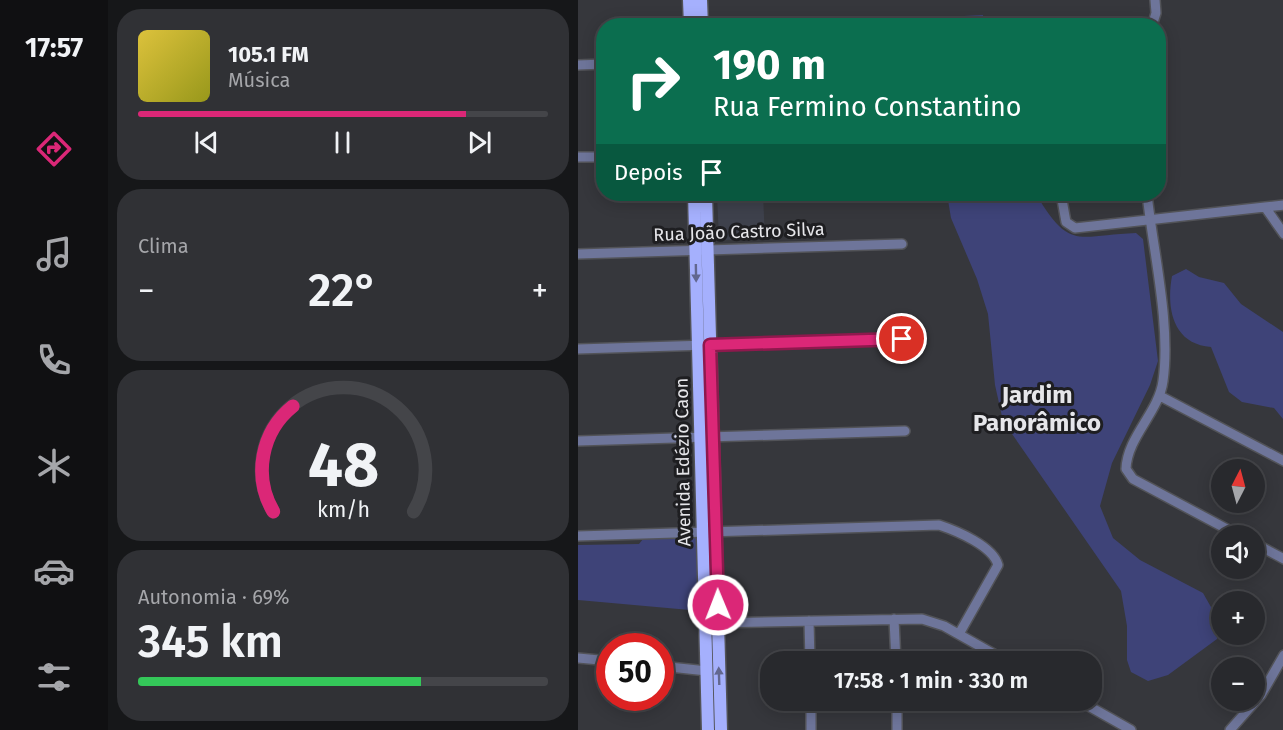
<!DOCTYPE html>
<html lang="pt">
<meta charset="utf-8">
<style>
body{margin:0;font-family:"Fira Sans",sans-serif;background:#303135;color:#f1f3f6;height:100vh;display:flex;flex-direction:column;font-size:22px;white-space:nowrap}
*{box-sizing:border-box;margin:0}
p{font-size:20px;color:#a5a6aa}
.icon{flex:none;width:33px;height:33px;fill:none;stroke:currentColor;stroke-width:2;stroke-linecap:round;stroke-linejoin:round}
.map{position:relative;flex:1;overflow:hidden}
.side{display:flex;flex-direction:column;gap:9px;padding:9px;background:#161719;width:470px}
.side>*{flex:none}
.banner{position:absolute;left:18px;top:18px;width:570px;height:183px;border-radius:24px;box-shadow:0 3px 15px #0003,0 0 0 2px #444549;background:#0b6e4f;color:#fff;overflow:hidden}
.needle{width:39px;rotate:6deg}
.fabs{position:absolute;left:633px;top:459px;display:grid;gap:12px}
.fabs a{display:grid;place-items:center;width:54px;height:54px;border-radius:50%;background:#28292d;box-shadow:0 3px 15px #0003,0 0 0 2px #444549;font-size:30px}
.speed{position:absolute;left:18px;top:633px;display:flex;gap:12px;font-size:30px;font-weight:700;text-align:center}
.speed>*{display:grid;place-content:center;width:78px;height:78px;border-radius:50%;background:#28292d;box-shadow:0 3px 15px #0003,0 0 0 2px #444549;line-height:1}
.speed .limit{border:9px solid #d22;background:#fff;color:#111}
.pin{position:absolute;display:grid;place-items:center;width:51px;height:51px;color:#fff;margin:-26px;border:3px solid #fff;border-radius:50%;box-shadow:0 2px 6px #0007}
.me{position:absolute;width:66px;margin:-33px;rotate:359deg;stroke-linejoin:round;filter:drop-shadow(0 0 4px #0008)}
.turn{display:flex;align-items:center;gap:21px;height:126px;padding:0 18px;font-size:27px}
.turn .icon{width:78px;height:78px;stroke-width:2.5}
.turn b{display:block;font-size:42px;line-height:51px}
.then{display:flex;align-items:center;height:57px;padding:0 18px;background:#0003;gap:12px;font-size:22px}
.big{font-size:45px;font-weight:600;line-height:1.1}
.side .tile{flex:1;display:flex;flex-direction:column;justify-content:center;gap:9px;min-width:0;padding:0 21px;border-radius:24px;background:#303135}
.side .dial{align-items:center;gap:0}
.dial svg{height:156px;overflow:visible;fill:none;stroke:#444549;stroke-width:7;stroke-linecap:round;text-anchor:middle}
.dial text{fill:#f1f3f6;stroke:none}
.song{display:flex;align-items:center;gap:18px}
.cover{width:72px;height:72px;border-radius:9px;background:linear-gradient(135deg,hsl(50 70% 55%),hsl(60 70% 35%))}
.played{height:6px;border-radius:3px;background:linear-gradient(90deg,#db2777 80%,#444549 80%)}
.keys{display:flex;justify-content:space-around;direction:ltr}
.heat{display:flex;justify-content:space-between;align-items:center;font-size:33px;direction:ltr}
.charge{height:9px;border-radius:4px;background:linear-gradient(90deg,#34c759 69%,#444549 0)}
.trip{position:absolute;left:182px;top:651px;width:342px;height:60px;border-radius:24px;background:#28292d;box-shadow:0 3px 15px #0003,0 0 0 2px #444549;font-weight:600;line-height:60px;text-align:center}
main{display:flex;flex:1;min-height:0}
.tab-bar{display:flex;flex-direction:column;width:108px;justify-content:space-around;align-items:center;background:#101012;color:#a5a6aa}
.tab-bar .icon{width:42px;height:42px}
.tab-bar .on{color:#db2777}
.tab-bar b{font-size:27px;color:#f1f3f6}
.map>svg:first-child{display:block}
.built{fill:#3e414c}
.green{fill:#3e4378}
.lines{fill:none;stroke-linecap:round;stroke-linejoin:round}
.minor-casing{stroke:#525358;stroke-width:12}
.major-casing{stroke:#525358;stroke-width:15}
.minor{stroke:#6e759a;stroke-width:9}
.major{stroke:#a5b0fd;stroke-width:12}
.oneway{fill:#62678f}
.route-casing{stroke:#8e194d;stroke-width:15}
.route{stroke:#db2777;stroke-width:10}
.labels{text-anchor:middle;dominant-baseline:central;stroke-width:6;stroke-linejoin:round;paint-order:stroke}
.street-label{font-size:18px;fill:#e6e6ea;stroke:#1e1e21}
.district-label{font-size:24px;font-weight:bold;fill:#e6e6ea;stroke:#1e1e21}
</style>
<main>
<nav class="tab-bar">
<b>17:57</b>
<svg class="icon on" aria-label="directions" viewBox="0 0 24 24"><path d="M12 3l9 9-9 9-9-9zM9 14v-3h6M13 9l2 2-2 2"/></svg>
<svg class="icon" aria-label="music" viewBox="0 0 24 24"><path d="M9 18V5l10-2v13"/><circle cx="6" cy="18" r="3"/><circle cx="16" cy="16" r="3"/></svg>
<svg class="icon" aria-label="phone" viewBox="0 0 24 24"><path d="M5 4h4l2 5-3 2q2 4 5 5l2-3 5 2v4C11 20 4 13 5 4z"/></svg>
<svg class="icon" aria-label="climate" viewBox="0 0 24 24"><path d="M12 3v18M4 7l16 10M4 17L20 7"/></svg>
<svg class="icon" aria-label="car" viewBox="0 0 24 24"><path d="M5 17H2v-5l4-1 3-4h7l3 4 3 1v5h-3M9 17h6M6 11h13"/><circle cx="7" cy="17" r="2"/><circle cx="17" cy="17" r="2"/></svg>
<svg class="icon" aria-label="filters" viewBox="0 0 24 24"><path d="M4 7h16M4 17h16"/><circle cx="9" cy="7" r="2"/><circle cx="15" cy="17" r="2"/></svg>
</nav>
<section class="side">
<div class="tile">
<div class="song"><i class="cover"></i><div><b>105.1 FM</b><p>Música</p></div></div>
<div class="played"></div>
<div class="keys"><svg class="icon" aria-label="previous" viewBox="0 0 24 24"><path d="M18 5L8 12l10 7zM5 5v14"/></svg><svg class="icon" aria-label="pause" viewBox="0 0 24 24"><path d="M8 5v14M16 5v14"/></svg><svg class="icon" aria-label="next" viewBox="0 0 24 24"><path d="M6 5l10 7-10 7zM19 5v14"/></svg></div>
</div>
<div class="tile"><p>Clima</p>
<div class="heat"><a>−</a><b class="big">22°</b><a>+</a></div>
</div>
<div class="tile dial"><svg viewBox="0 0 100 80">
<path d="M14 69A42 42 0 1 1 86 69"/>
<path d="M14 69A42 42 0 0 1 24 15" stroke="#db2777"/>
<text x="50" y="56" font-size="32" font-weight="700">48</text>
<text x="50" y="72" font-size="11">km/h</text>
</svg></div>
<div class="tile"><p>Autonomia · 69%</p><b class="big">345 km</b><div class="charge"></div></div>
</section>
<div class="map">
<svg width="706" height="730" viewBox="0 0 706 730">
<rect width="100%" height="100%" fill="#36373c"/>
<!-- built -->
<path class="built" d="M139,194H185L187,239L141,240Z"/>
<!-- green -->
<path class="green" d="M405,15V25H327L328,19Z
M369,194H458C492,252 500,235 558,233L565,239L580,361L572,385L534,463L522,506L535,538L562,560L625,593L642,623L639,639L590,675L570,681L553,672L549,660V626L543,591L425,421L417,385L410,314L399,279L373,218Z
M608,269L621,277L646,283L663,304L705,332V419L696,408L664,402L651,392L633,347C595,344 588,309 594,276Z
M121,538L123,611L0,600V545L61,544L65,539Z"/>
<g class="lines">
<!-- minor casing -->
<g class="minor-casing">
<path id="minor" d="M574,26L578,13L577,0
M0,65L26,64
M0,157H26
M483,194L488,222L497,228L687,207L706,234
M569,194C575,251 593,324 585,381C581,412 549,437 548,469L555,479L662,536
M687,207L706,205
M0,254L324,244
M0,349L324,339
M582,396L706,461
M0,441L327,431
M0,536L361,525C379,531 415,546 420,565L381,634
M676,543L706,559
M316,619L318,662
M231,621L232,662
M134,623L344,619L366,626L430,662
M0,658L32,661
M82,666L129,671
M233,700V730
M319,700V730
M500,700L553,730
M652,730L683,695L706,655"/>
</g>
<!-- major casing -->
<g class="major-casing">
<path id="major" d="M111,0L112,26
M123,0L124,26
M116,194L130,730
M128,194L143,730"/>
</g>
<!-- minor -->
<use href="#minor" class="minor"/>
<!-- major -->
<use href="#major" class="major"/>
</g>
<!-- one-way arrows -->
<defs><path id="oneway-solid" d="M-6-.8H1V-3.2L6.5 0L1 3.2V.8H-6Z" transform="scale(1.5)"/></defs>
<g class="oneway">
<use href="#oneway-solid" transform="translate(118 273) rotate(89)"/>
<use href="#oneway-solid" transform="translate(141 676) rotate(-92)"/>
</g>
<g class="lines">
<!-- route casing -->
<g class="route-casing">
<path id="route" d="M140,605L132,345L324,339"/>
</g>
<!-- route -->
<use href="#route" class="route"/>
</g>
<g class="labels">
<!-- street labels -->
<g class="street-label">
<text transform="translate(161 232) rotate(-2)">Rua João Castro Silva</text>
<text transform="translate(105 462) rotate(-91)">Avenida Edézio Caon</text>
</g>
<!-- district labels -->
<g class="district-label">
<text x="459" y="395">Jardim<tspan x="459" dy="28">Panorâmico</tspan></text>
</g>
</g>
</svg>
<div class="fabs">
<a><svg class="needle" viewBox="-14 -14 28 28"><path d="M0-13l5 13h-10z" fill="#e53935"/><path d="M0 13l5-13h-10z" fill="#a5a6aa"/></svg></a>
<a><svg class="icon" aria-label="sound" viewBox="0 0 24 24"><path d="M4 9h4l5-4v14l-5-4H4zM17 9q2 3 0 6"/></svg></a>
<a>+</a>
<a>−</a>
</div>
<div class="speed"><div class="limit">50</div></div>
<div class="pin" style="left:324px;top:339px;background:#d93025"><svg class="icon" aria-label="arrive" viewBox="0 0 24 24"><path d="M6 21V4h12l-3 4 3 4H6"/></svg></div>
<svg class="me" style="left:140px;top:605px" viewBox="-20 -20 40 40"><circle r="17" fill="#db2777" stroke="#fff" stroke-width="3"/><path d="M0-11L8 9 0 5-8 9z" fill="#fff"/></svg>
<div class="trip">17:58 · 1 min · 330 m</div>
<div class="banner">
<div class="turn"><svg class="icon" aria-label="right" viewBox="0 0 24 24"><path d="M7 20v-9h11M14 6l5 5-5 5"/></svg><div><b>190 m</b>Rua Fermino Constantino</div></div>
<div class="then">Depois<svg class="icon" aria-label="arrive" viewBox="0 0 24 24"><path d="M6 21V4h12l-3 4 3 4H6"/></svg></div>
</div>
</div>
</main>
